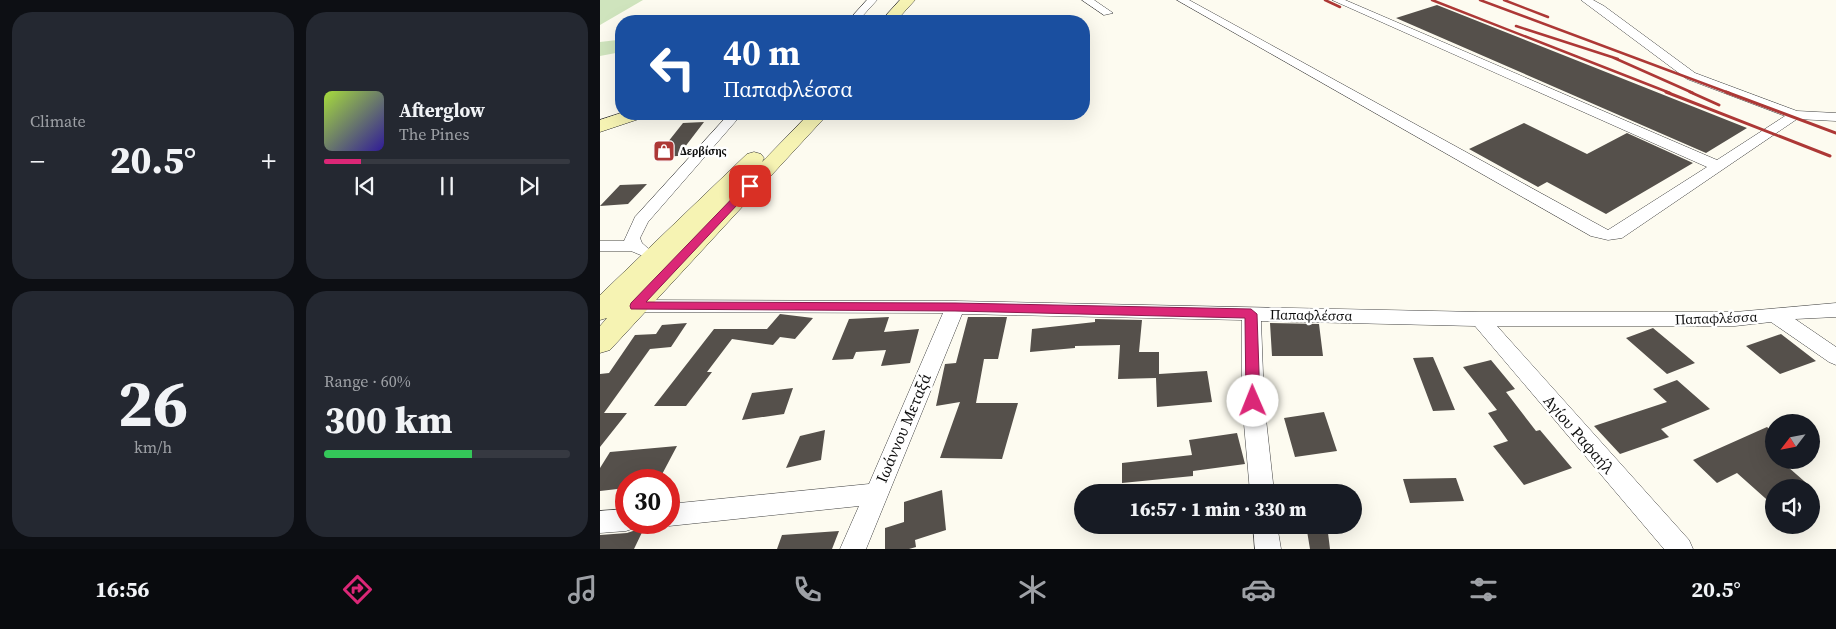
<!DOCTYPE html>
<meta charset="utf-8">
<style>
body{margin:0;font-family:"Source Serif 4",serif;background:#242831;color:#f1f3f6;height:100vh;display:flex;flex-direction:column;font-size:19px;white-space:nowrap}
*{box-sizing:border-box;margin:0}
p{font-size:16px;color:#9ea1a6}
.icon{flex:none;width:28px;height:28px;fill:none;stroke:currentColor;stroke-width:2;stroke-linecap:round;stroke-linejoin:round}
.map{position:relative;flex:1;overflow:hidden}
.side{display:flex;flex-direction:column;gap:12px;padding:12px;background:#0d0f14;width:600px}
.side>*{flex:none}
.hud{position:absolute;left:15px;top:15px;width:475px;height:105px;border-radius:20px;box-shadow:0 5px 20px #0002;background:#1a4fa0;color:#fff;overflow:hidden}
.needle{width:32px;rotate:238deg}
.controls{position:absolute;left:1165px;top:414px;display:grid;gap:10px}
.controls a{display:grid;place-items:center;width:55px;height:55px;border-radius:50%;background:#171b24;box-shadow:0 5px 20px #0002;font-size:25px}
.speed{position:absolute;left:15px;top:469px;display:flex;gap:10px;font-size:25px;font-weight:700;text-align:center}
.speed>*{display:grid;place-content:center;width:65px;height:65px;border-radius:50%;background:#171b24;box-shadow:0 5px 20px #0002;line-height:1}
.speed .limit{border:8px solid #d22;background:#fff;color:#111}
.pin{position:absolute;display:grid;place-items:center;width:42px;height:42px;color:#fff;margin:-21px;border-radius:10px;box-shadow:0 2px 8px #0006}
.me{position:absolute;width:55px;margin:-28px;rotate:359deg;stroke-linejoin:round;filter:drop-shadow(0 0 4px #0008)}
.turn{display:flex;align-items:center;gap:18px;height:105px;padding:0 25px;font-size:22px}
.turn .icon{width:65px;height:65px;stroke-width:2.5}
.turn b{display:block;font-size:35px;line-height:42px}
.big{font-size:38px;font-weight:800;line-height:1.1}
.side .widget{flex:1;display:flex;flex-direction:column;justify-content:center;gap:8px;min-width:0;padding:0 18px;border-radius:20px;background:#242831}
.side .dial{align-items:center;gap:0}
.dial b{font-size:65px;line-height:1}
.song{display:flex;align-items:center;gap:15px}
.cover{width:60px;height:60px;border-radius:8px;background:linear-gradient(135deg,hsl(80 70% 55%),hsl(250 70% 35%))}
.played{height:5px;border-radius:2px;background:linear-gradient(90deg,#db2777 15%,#363941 15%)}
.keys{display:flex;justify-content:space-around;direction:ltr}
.heat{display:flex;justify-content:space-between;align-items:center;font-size:28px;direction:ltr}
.charge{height:8px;border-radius:4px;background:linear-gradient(90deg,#34c759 60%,#363941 0)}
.side .tiles{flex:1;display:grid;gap:12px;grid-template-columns:repeat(2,1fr)}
.trip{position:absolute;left:474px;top:484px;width:288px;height:50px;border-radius:25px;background:#171b24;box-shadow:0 5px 20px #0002;font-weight:800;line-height:50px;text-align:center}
.tabs{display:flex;height:80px;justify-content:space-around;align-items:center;background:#090b0e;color:#9ea1a6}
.tabs .icon{width:35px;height:35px}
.tabs .active{color:#db2777}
.tabs b{font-size:22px;color:#f1f3f6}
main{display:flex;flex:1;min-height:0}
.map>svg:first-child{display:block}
.green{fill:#cfe4bd}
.building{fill:#55504b}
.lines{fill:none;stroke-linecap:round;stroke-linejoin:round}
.street-casing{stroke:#414141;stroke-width:1}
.secondary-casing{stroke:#303030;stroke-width:1}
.street{fill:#fff;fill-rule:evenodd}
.secondary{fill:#f6f3b3;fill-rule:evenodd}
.rail-far1{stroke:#ad3836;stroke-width:2.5}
.rail{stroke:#ad3836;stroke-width:3}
.route{fill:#db2777;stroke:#8e194d}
.labels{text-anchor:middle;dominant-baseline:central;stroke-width:5;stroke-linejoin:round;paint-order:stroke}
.far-poi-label{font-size:11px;font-weight:bold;fill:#0e0e0e;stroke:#fff;text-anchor:start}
.street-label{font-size:14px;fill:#0e0e0e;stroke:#fff}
.near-street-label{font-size:16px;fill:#0e0e0e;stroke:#fff}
</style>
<main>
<section class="side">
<div class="tiles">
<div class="widget"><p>Climate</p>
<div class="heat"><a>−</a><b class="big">20.5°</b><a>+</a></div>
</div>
<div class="widget">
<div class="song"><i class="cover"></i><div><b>Afterglow</b><p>The Pines</p></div></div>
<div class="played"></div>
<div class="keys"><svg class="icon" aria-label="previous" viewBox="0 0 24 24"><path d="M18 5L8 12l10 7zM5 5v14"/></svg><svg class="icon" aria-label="pause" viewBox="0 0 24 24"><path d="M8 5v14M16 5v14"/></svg><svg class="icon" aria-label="next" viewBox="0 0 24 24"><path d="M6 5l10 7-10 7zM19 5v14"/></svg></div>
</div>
<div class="widget dial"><b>26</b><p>km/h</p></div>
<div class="widget"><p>Range · 60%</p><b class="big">300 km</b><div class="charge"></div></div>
</div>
</section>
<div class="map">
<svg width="1236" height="549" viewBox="0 0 1236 549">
<rect width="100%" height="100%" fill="#fdfbf0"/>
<!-- green -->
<path class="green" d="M0,0H43L0,25Z
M17,40L21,41V52L0,56V42Z"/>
<!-- building -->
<path class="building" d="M837,5L1147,128L1106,153L796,18Z
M104,122L78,156L56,157L83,123Z
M924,123L987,154L1027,133L1093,163L1006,214L947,182L938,187L869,149Z
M47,184L28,204L0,206L20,185Z
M180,314L213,318L195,339L180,337L173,345L132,339L107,372H112L86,406H54L114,329H167Z
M289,317L284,332L319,329L310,363L281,366L286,350L256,352L253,359L232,360L249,319Z
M368,317H407L398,359H384L376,403H418L402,459L340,458L360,402L336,406L345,364L356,363Z
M495,319L542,320L539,352H559V374L607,371L612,402L557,407L556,378L518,379L520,345L475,346V348L430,352L432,329L495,322Z
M87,323L71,347L50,349L4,413H27L0,447V374L9,373L35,335L56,334L62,325Z
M670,323L719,324L723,356H672Z
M1053,328L1095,363L1067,374L1026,338Z
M1181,334L1216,361L1180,374L1146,346Z
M833,357L839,371L855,410L833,411L813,358Z
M891,360L915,389L906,392L936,431L940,430L972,468L924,485L893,446L908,441L888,413L897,410L863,367Z
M1077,380L1110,409L1061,429L1069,437L1020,454L994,426L1067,402L1053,389Z
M193,388L184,414L142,420L152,393Z
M724,412L737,451L695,457L684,418Z
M1167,427L1174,433V460H1180L1212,488H1174V506L1137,473L1117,483L1093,460Z
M225,430L221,460L186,468L200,436Z
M637,433L645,464L593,471V476L522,483V463L592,455L589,440Z
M77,446L59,480H26V488L0,491V468L10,452Z
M856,478L864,501L810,503L803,479Z
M342,490L346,530L315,540L316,547L309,549H285V528L304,522V502Z
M39,522H47L34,549H0V535L27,533L36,530Z
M706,525H727L730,549H710Z
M239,531L232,549H177L182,535Z"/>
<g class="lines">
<!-- street casing -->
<g class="street-casing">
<path id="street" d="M267,0H277L258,21H248Z
M482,0H494L513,13L504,15Z
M577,0H589L1008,230L1107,167L732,0H745L1117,160L1185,116L1087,79L981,0H993L1004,6L1095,73L1197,111L1236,113V121L1197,119L1022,238L1008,240L991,236Z
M129,114H142L48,222L40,238L42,243L51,251L49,255L43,256L31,251H0V241H24L35,217Z
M28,300L355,301L880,312H1135L1236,303V317L1195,319L1236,347V365L1229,362L1171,322L1135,326H897L1089,540L1093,549H1064L875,326L661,321L664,401L674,492H650L642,401V320L362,314L266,549H240L259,506L69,526L60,522H69V504L269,484L343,313L28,312L21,311L19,306L21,301Z
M26,509V522H37L35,528L26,531L0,533V511Z
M653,525H677L681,549H655Z"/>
</g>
<!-- secondary casing -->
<g class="secondary-casing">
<path id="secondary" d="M300,0H315L296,21H281Z
M21,113L44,114L42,118L0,132V120Z
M209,114H228L10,350L0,353V326L7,318L0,320V295L147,154L154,152L161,154L164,158L162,162Z"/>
</g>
<!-- street -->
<use href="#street" class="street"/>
<!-- secondary -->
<use href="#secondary" class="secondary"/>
<!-- rail-far1 -->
<path class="rail-far1" d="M725,0L740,7
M832,0L1070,93
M880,0L1129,93
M904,0L948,17
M916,26L1018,59
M1012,57L1093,93"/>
<!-- rail -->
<path class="rail" d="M1066,92L1230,156
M1090,92L1119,105
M1126,92L1236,133"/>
</g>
<!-- route -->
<path class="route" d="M150,183L153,184V188L46,302L355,303L651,309L657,314L660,401L658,405H648L646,401L645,318L355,311L31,309L30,306L31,303L146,184Z"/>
<!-- icons -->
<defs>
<g id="shop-square" transform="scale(1.125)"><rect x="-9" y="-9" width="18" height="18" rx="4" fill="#ad3836" stroke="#fff"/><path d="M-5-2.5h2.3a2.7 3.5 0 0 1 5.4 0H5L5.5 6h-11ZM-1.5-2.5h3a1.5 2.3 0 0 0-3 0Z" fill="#fff"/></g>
</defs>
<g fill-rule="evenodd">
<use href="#shop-square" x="64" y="151"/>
</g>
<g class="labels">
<!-- far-poi labels -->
<g class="far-poi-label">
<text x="80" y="151">Δερβίσης</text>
</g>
<!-- street labels -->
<g class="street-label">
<text transform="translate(711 315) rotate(1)">Παπαφλέσσα</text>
<text transform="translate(1116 318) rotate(-2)">Παπαφλέσσα</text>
</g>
<!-- near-street labels -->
<g class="near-street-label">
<text transform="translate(303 428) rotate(-67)">Ιωάννου Μεταξά</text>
<text transform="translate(979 434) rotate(49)">Αγίου Ραφαήλ</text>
</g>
</g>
</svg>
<div class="controls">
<a><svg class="needle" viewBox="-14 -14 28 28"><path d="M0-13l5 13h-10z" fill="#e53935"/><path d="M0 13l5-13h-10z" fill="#9ea1a6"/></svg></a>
<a><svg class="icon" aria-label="sound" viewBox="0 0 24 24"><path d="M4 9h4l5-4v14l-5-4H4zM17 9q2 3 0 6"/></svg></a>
</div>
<div class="speed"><div class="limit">30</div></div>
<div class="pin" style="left:150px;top:186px;background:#d93025"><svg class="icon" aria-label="arrive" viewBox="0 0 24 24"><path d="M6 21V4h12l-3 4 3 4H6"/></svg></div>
<svg class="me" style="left:653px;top:401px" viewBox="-20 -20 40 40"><circle r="19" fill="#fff"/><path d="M0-13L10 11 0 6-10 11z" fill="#db2777"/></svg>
<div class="trip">16:57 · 1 min · 330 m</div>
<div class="hud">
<div class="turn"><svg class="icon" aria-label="left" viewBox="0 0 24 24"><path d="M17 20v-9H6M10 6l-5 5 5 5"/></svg><div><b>40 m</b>Παπαφλέσσα</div></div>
</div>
</div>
</main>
<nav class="tabs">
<b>16:56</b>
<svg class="icon active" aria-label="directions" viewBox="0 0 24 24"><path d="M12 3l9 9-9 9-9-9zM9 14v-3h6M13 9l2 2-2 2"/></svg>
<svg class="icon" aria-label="music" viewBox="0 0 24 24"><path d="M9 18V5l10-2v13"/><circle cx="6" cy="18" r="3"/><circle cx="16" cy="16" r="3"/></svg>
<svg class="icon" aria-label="phone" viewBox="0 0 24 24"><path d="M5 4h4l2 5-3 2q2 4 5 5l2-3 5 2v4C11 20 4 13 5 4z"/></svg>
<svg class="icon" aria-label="climate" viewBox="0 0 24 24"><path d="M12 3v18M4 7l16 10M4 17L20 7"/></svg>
<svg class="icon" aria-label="car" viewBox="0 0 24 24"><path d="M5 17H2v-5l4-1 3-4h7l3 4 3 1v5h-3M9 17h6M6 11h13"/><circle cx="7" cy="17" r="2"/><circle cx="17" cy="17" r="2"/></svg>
<svg class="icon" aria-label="filters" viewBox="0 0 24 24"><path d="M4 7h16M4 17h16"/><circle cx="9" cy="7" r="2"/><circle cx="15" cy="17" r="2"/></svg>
<b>20.5°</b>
</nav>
